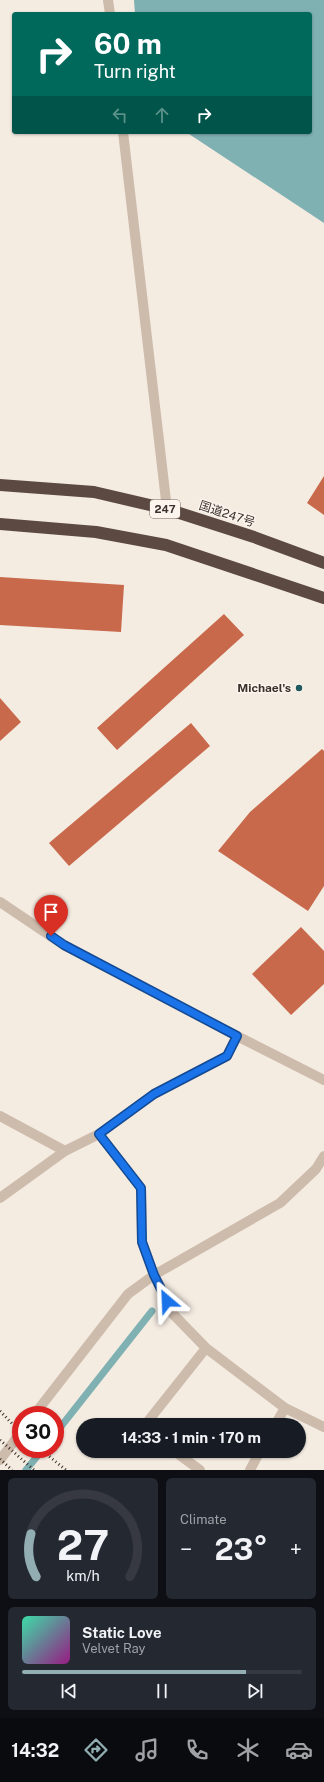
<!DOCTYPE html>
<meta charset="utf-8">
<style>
body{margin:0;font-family:"Public Sans","Noto Sans JP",sans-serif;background:#242831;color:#f1f3f6;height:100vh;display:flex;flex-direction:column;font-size:15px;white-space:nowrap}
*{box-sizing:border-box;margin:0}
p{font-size:13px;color:#9ea1a6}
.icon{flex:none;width:22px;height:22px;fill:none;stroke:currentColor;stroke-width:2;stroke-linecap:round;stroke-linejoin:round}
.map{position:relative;height:1470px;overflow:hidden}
.drawer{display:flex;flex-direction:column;gap:8px;padding:8px;background:#0d0f14;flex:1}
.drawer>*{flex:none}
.guide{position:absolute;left:12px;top:12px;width:300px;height:122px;border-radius:4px;box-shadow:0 1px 3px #0004;background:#00695c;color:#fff;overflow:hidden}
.speed{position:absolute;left:12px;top:1406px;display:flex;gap:8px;font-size:20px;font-weight:700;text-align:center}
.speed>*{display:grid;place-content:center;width:52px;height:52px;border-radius:50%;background:#171b24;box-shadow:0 1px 3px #0004;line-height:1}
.speed .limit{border:6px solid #d22;background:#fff;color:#111}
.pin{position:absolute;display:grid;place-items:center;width:34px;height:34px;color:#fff;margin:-41px -17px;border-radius:50% 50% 50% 0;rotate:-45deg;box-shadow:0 0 4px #0007}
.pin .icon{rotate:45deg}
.me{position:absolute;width:44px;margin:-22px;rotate:334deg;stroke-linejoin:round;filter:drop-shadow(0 0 3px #0008)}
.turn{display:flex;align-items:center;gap:14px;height:84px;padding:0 16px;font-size:18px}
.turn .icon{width:52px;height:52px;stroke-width:2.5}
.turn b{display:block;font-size:28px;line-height:34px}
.lanes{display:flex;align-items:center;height:38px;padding:0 16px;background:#0003;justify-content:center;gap:20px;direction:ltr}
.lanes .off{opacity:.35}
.big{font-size:30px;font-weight:700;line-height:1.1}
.drawer .tile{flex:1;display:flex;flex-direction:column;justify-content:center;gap:6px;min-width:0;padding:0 14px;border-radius:6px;background:#242831}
.drawer .dial{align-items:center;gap:0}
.dial svg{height:104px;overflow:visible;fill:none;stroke:#363941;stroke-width:7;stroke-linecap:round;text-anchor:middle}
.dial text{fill:#f1f3f6;stroke:none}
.song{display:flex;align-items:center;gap:12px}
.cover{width:48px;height:48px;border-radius:6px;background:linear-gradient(135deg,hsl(160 70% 55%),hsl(310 70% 35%))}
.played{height:4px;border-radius:2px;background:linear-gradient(90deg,#92aeb2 80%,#363941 80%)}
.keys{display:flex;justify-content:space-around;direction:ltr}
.heat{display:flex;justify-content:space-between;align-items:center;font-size:22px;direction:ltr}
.drawer .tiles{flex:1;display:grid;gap:8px;grid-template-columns:1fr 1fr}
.tile:last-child{grid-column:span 2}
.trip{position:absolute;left:76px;top:1418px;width:230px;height:40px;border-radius:20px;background:#171b24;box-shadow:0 1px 3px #0004;font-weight:700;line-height:40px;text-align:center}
.tab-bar{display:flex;height:64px;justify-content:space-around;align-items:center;background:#090b0e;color:#9ea1a6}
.tab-bar .icon{width:28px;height:28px}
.tab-bar .current{color:#92aeb2}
.tab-bar b{font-size:18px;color:#f1f3f6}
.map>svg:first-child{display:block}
.water{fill:#7fb0b2}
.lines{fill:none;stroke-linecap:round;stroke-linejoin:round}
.stream{stroke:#7fb0b2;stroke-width:7}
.building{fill:#c8694b}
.minor{stroke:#cdbbac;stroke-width:10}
.highway{stroke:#5c4a42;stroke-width:12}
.rail{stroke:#3b302b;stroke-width:3;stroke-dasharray:1 3;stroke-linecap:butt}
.route-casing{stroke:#114b97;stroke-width:10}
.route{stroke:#1a73e8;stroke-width:7}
.poi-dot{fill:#1f5a5e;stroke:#fbf5ee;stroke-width:1.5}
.labels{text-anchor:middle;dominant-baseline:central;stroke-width:3;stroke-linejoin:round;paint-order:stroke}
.shield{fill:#fbf5ee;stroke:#756b66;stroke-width:1}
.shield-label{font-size:11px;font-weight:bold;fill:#3b302b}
.street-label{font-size:12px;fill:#3b302b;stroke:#fbf5ee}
.poi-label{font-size:12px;font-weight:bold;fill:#3b302b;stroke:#fbf5ee;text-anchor:end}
</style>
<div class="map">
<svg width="324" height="1470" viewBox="0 0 324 1470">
<rect width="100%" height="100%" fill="#f4ebe1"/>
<!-- water -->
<path class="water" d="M134,0H324V223L186,132H310V14H135Z"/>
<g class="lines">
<!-- stream -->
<path class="stream" d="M55,1434L152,1311
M26,1470L43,1449"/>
</g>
<!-- building -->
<path class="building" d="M324,476V515L307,503Z
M0,577L124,585L121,632L0,625Z
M224,614L244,635L117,750L97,728Z
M0,698L21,722L0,741Z
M191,723L210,746L69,866L49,843Z
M322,749L324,751V886L308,911L218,851L250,812Z
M301,927L324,951V984L291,1015L252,974Z"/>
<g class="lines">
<!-- minor -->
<path class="minor" d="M108,0L110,14
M123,132L167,509
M0,902L64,945L237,1036L324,1080
M0,1116L65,1151
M99,1134L141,1188L142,1242L154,1275L173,1314L206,1348L285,1408L324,1427
M0,1198L65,1151L99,1134L154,1094L227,1056L237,1036
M34,1415L128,1294L154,1275L280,1203L316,1169L324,1156
M145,1425L206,1348
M275,1425L285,1408
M174,1451L200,1470
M0,1460L21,1432
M250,1470L260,1451"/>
<!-- highway -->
<path class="highway" d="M0,485L94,492L167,509L254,537L324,563
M0,524L96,532L166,545L324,598"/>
<!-- rail -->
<path class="rail" d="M0,1411L21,1433
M0,1440L34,1470
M40,1449L66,1470
M0,1459L12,1470"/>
</g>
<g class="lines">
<!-- route casing -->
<g class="route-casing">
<path id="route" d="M51,936L64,945L237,1036L227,1056L154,1094L99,1134L141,1188L142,1242L154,1275L167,1301"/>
</g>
<!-- route -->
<use href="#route" class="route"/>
</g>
<!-- markers -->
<circle class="poi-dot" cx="299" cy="688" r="4"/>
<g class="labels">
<!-- shield labels -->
<rect class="shield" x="150" y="500" width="30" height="18" rx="3"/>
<g class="shield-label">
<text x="165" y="509">247</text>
</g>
<!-- street labels -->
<g class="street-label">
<text transform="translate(227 514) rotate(18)">国道247号</text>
</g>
<!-- poi labels -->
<g class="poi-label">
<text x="291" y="688">Michael's</text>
</g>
</g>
</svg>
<div class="speed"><div class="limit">30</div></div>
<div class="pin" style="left:51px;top:936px;background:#d93025"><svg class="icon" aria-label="arrive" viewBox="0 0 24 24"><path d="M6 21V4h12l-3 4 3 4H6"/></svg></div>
<svg class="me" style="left:167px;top:1301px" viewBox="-20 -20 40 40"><path d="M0-17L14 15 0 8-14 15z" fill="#1a73e8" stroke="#fff" stroke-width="4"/></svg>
<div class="trip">14:33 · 1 min · 170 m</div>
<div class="guide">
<div class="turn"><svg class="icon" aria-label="right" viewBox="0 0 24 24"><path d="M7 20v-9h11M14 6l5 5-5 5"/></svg><div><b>60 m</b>Turn right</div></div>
<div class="lanes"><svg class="icon off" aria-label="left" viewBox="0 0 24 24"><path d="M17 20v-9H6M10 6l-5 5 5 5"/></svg><svg class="icon off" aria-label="ahead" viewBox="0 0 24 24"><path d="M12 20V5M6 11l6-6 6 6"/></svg><svg class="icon" aria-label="right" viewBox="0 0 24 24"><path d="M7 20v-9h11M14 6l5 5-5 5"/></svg></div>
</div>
</div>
<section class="drawer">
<div class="tiles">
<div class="tile dial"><svg viewBox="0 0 100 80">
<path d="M14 69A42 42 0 1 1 86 69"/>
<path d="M14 69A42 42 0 0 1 10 36" stroke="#92aeb2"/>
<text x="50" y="56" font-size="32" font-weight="700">27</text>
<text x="50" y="72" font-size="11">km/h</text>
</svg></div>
<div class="tile"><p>Climate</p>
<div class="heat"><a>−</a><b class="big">23°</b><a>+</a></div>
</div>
<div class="tile">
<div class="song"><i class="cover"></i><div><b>Static Love</b><p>Velvet Ray</p></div></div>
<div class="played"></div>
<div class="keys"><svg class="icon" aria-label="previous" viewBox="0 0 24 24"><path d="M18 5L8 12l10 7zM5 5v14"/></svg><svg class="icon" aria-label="pause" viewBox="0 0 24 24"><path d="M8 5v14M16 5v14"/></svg><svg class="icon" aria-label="next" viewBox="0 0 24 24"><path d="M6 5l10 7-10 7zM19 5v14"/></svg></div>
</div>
</div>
</section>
<nav class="tab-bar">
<b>14:32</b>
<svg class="icon current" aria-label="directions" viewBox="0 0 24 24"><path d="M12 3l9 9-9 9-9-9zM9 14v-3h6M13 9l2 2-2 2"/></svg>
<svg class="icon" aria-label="music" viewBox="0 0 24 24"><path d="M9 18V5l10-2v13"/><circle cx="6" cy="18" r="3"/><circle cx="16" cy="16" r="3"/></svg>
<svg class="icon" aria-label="phone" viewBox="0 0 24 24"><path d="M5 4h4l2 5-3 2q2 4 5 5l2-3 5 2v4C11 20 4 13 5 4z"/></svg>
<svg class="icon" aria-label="climate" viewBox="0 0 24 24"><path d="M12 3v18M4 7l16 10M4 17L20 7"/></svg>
<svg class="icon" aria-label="car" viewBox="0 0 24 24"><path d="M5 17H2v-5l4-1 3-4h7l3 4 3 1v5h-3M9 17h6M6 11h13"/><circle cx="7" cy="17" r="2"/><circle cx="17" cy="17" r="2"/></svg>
</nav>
